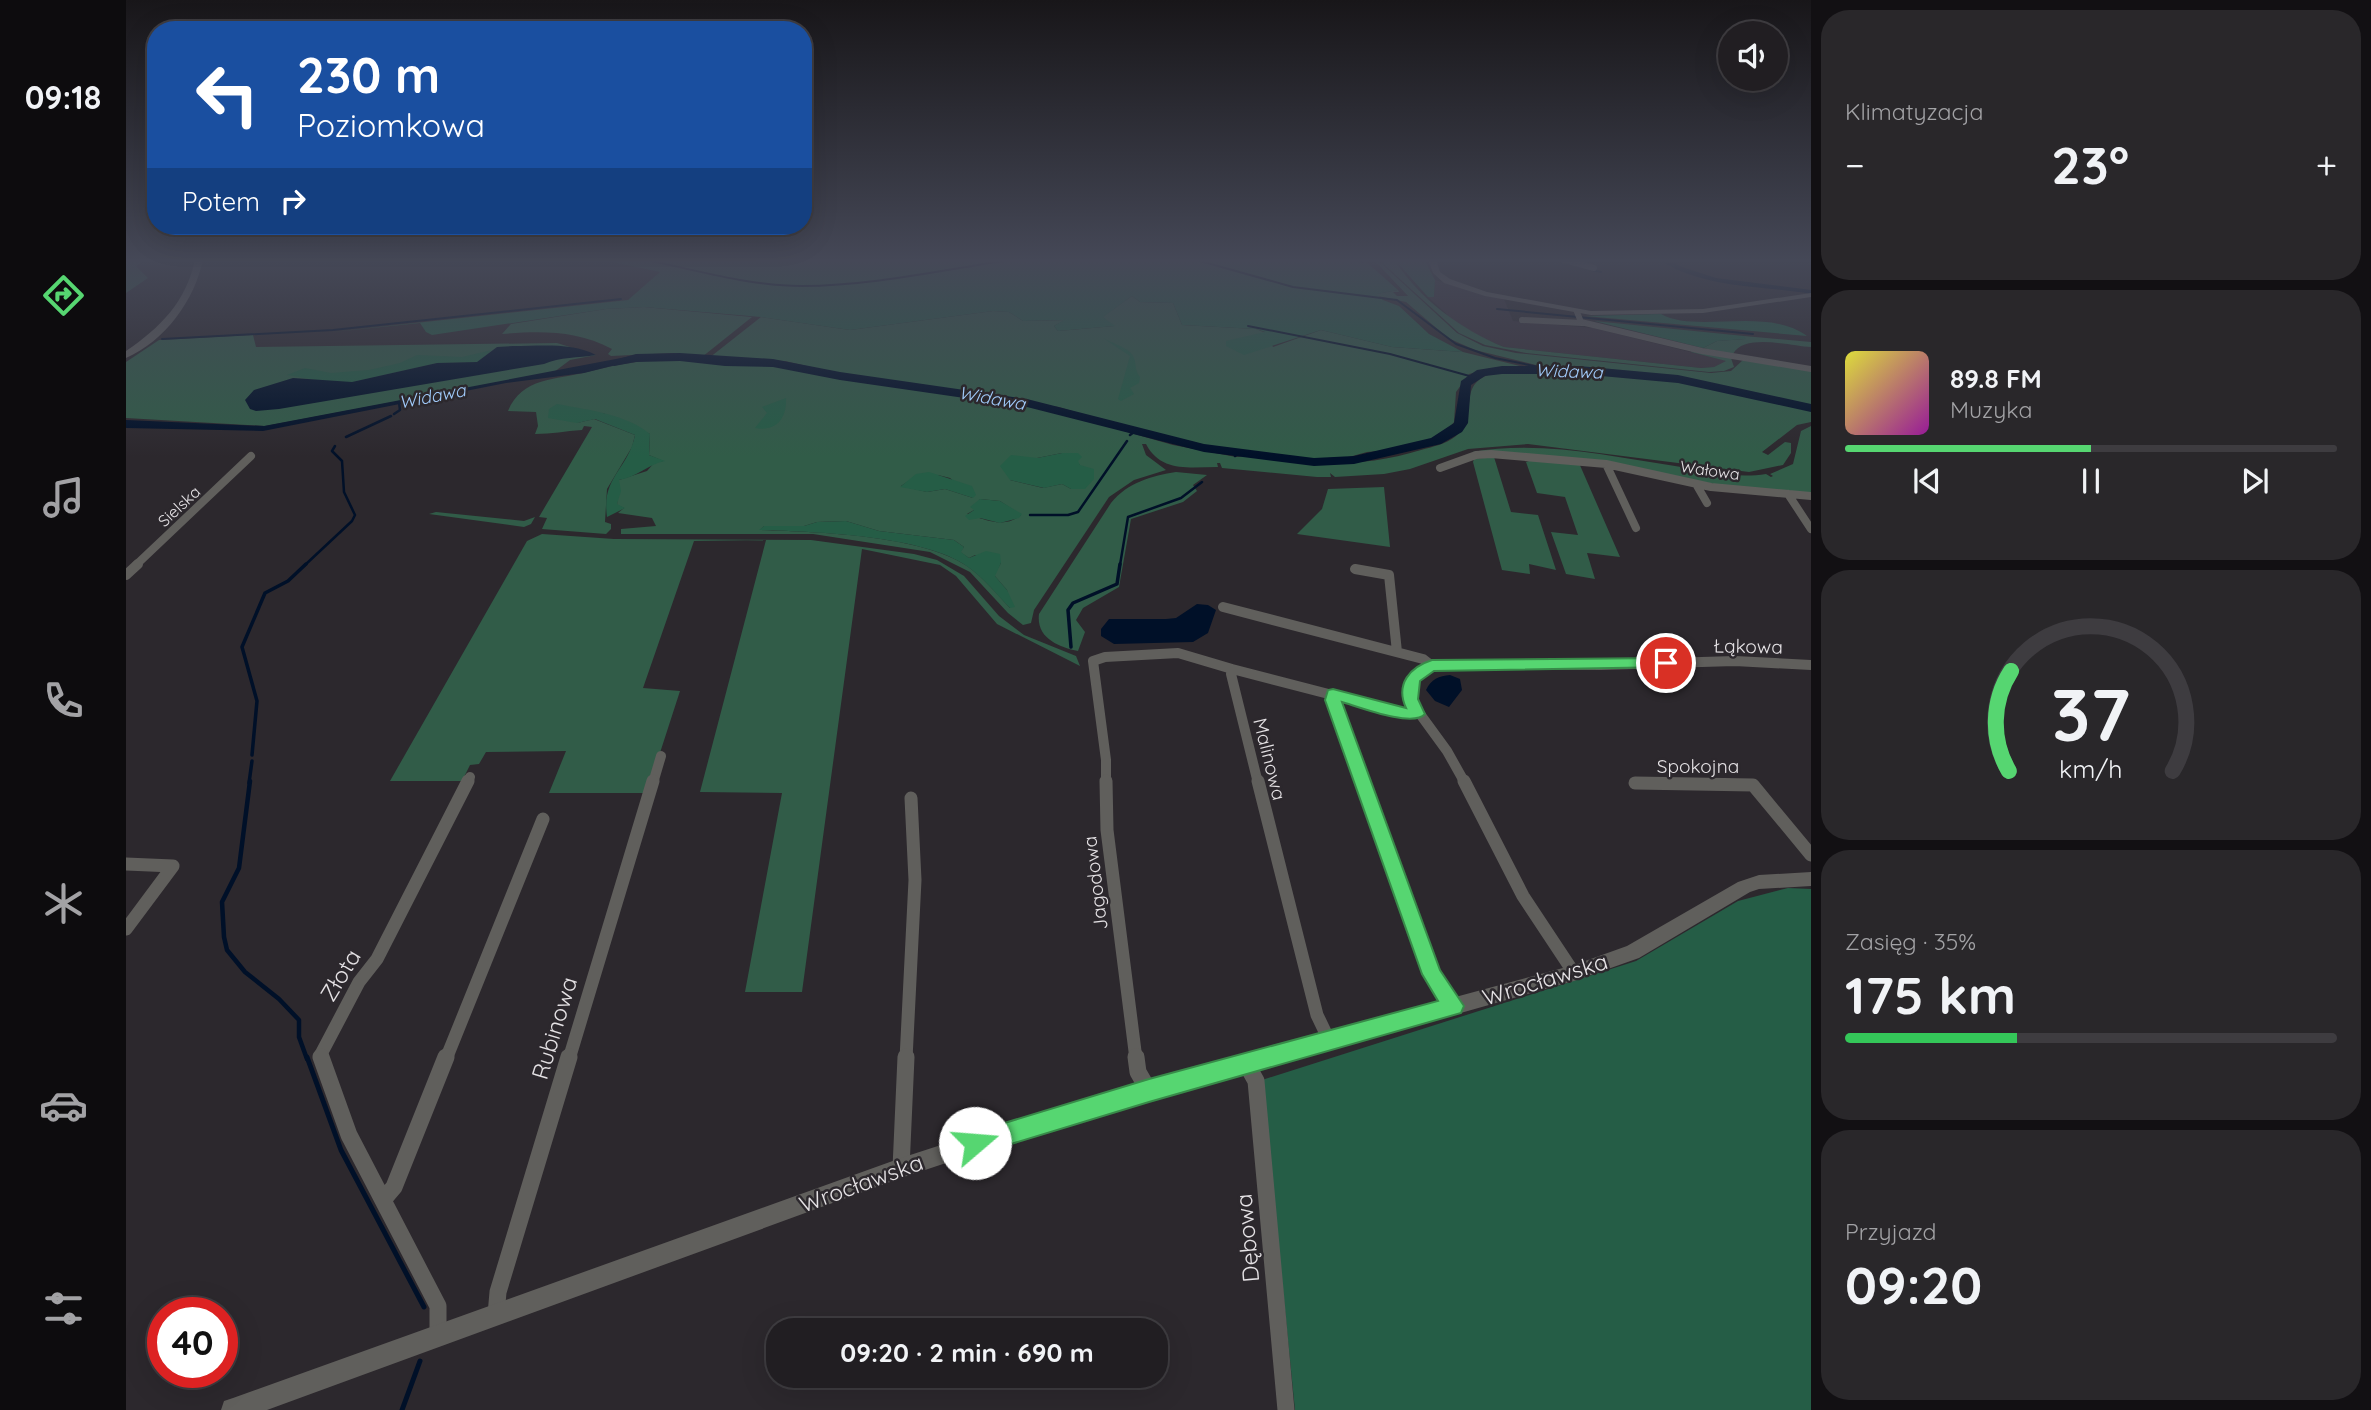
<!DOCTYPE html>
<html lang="pl">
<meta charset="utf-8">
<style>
body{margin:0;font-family:Quicksand,sans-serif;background:#29272a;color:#f1f3f6;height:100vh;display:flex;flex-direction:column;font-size:26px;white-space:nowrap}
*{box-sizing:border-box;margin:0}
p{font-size:23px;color:#a2a2a5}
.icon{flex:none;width:38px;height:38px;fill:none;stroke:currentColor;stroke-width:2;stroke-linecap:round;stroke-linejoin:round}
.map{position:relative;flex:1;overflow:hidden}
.panel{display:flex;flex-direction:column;gap:10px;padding:10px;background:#121013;width:560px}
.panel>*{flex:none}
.banner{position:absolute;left:21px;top:21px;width:665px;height:214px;border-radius:28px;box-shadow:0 7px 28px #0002,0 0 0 2px #3e3c40;background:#1a4fa0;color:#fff;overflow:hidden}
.tools{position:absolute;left:1592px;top:21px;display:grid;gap:14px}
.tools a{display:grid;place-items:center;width:70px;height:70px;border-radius:50%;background:#211e22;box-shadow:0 7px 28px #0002,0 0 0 2px #3e3c40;font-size:35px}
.speed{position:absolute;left:21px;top:1297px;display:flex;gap:14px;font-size:35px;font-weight:700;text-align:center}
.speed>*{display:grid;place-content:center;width:91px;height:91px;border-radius:50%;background:#211e22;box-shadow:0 7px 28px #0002,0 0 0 2px #3e3c40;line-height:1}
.speed .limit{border:10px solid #d22;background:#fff;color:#111}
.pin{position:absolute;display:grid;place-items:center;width:60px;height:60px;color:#fff;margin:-30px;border:4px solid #fff;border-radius:50%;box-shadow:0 2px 7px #0007}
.me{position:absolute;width:77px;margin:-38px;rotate:72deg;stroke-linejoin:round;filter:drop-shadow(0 0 5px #0008)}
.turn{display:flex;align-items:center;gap:24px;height:147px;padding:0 35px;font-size:32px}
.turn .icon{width:91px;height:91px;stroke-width:2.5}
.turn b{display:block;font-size:49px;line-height:60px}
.then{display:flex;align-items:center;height:66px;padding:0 35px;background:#0003;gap:14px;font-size:26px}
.big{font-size:52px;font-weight:700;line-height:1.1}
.panel .widget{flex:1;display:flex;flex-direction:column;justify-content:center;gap:10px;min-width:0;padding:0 24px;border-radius:28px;background:#29272a}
.panel .dial{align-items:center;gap:0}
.dial svg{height:182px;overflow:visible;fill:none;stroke:#3e3c40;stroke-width:7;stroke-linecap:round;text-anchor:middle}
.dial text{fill:#f1f3f6;stroke:none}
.song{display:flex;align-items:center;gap:21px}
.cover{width:84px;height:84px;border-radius:10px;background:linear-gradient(135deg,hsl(60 70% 55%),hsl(300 70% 35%))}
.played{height:7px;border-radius:4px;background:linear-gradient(90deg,#56d671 50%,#3e3c40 50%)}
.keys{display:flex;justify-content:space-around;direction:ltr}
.heat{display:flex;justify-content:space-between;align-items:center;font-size:38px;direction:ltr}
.charge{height:10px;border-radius:5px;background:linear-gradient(90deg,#34c759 35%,#3e3c40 0)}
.trip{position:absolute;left:640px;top:1318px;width:402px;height:70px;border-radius:28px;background:#211e22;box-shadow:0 7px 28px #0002,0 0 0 2px #3e3c40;font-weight:700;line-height:70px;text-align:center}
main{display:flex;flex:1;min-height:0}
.tab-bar{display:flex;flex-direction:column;width:126px;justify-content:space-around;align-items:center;background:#0d0c0e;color:#a2a2a5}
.tab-bar .icon{width:49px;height:49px}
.tab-bar .current{color:#56d671}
.tab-bar b{font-size:32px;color:#f1f3f6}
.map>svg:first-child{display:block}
.built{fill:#39313a}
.green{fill:#315c48;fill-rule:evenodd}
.forest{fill:#255d46}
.water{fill:#001028}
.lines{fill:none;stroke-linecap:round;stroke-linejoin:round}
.stream-far4{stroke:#001028;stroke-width:2}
.stream-far3{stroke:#001028;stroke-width:2.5}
.stream-far2{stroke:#001028;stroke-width:3.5}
.stream-far1{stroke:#001028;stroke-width:4.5}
.stream{stroke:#001028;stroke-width:5}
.canal{fill:#001028;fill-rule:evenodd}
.river{fill:#001028;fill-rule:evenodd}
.minor-far4{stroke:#605f5c;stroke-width:6}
.minor-far3{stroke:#605f5c;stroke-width:8}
.minor-far2{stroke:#605f5c;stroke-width:10}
.minor-far1{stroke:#605f5c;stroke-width:13}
.minor{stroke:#605f5c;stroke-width:17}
.tertiary{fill:#605f5c;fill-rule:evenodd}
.route{fill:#56d671;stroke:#388b49;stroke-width:2}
.labels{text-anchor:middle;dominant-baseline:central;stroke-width:5;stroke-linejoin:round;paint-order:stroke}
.far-street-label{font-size:16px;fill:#e5e2e5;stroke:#2c282d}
.far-water-label{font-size:18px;font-style:italic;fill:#a0cafa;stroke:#2c282d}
.street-label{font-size:19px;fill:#e5e2e5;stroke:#2c282d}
.near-street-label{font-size:23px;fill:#e5e2e5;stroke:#2c282d}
</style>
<main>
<nav class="tab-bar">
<b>09:18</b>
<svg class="icon current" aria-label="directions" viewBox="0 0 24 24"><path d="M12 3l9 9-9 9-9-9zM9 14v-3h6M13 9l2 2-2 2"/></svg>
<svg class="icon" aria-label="music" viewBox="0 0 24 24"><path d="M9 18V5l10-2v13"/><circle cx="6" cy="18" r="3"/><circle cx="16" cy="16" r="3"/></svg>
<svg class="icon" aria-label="phone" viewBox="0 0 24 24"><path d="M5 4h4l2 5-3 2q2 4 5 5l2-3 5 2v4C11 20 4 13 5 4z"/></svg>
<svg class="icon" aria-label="climate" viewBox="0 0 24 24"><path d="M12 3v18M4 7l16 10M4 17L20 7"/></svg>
<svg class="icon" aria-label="car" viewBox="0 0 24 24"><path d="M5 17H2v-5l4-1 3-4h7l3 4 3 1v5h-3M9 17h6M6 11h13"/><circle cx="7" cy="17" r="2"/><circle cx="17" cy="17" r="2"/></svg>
<svg class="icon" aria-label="filters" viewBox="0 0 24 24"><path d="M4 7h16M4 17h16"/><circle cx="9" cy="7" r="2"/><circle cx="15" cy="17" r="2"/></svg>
</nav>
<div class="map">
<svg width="1685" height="1410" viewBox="0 0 1685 1410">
<rect width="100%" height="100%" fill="#2c282d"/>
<!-- built -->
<path class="built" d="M1309,280L1378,299L1387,321L1467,328L1601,361L1588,367L1575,368L1378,347L1351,336L1329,322L1302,297L1308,296Z"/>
<!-- green -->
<path class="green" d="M0,259H21L10,266L22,278L0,293Z
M1252,259H1268C1293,299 1336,330 1378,347L1575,368L1588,367L1600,361L1565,352L1566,350L1605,358L1608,367L1598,371L1583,372L1400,353L1359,345L1333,333Z
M1248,260L1256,264L1331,333L1357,346L1390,353L1585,373L1605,371L1617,360L1685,371V406L1556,378L1422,368L1349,350L1322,338L1280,302L1252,296L1250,294L1272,290L1273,292H1267L1271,296H1282Z
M1006,296L1014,302L1047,303L1056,325L1130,329L1140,333L1147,347L1195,330L1266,347L1337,352L1398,367L1366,368L1343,374L1330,392L1328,422L1321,431L1311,438L1264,450L1241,452L1223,457L1181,459L1079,445L983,422L933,407L707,372L659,361L583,358L635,317L724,330L867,311L883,312L897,321L939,320L928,326L932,331L988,326L976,317Z
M518,307L626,317L576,357L548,353L485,356L482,354L486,349C450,330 415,331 376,334L385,324L480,309Z
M127,335L130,347L431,343L470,355L444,360L428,372L139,426L0,418V362L33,340Z
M1618,336L1685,342V347C1665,346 1618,333 1607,354L1577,348L1591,341L1619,339Z
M547,359L588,364H640L903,407L945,416L1047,445L1110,457L1120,456C1179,466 1237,468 1295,450C1306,447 1320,444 1330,436C1356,415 1326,382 1372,372L1457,373L1553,382L1685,411V422L1671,425L1636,452L1642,455L1659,442L1665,443V453L1657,465L1623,472L1402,444L1342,449L1284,469L1258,474L1209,477L1204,473L1205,477H1191L1096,468L1094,463H1091L1092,467C1064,467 1035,473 1020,444H1016L1020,455L1040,470L1008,480L983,497L908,610L905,623L897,625L882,613L844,572L804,552L687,534H495V529L530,526L526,518L492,513L498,508L491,505L493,480L521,471L528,463L537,461L523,455L524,434L477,413L451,423L468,419L509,435L506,447L481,489L479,522L485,524V529L480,534L416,529L421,518L413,517L466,427L458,426L456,430C439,431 426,434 409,434L412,426L410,412L382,411C396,377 430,380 461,372C492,364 515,360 547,359ZM936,453L954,465L945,489L936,484L917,488L884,480L911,458ZM812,475L824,478L847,498L819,489L801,492L775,486L781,482ZM854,499L874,501L895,515C879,529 860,520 841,514L848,510ZM720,521L753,531L828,540L838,547L834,552L843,558L849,555L875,563L868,575L881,590L884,608C871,594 857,577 841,566C794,535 691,532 634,530L638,526H678L691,522Z
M1685,426V494L1597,486L1508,467L1346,452C1414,440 1482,456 1549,466C1579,471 1610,479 1640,474L1645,477L1647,476L1644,474L1667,464L1675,431Z
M1368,457L1385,512L1412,515L1430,570L1403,564L1404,574L1376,570L1347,462L1348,459Z
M1409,459L1453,463L1494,557L1461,553L1469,579L1440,574L1425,532L1452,535L1439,497L1411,493L1400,462Z
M1050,472L1081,475L1067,485L1071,491L1057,502L1005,519L993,587L957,608L950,620L959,632L952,651C933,647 910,638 913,614L985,503C1002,482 1026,476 1050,472Z
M1258,487L1264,547L1171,534L1196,509L1202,489Z
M310,512L398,521L409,517L405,524L398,527L303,514Z
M416,534L488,539L685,540L788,554L811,560L838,576L873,616L898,635L950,656L954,666L871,624L830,576L814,565L736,549L676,992H619L656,793L574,792L640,540L568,541L517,688L554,691L521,793H423L440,751L360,752L353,764L344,765L336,781H264L401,541Z"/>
<!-- forest -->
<path class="forest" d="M472,259H1237L1272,290L1251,294L1257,300L1273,306L1303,334L1337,352L1266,347L1195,330L1118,355L1100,346V341L1139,332L1130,329L1056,325L1047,303L1014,302L1006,296L977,317L989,326L932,331L928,326L938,320L897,321L883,312L867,311L724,330L635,317L518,307L480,309L306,335L300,332L294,323L197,333L502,300L534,272Z
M1268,259H1298L1309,280L1308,297H1302Z
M1535,314C1570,334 1641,306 1681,336L1459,316Z
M1468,321L1618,336L1620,339L1591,341L1577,348Z
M977,338C985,343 1002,347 1007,356C1011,363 1008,370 1014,377L1013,383L1004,388L1008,394L995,401L992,399L1004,356Z
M366,350L352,362L311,363L226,382L209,383L161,375L179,368L205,373L243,370L274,363L291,355L336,357Z
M660,398C661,419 650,432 629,428L641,413L636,407Z
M431,404C462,410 500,414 524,434L523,455L539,461C523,464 511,477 493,480L495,491L491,504L499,508L481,517C475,477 502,470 509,435L469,419L451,423L422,418L423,409Z
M936,453H952L956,457L952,461L954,465L968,469V479L959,489H945L936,484L918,488L884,480L874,466L885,455L911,458Z
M803,472L846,486L850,495L847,498L819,489L801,492L774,487L790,474Z
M854,499L874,501L896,514L893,518L874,523L854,518L843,520L839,516L848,510L844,507Z
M720,521L753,531L828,540L838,547L835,552L843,558L860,551L874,554L875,563L869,576L881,590L889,607L884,608C871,595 858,578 842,567C797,535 689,532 633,530L638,526H678L691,522Z
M1662,888L1685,889V1410H1169L1136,1080L1510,961L1612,901Z"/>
<!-- water -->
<path class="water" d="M387,346C414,346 446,342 470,355C452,358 434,357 418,364L153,409L130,411L124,409L119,400L128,390L167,378L226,382L311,363L351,362L371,347Z
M516,354L510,360L458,373L380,383L137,431L0,428V420L138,426Z
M1071,604L1082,605L1090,610L1082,633L1067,642L988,644L975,636V629L983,619H1040L1050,618Z
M1324,675L1334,679L1336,690L1323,707L1309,701L1300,690C1305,679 1313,676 1324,675Z"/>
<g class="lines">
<!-- stream-far4 -->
<path class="stream-far4" d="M517,259C569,270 623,286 676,286C747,286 820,269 890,259
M1067,259L1167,287L1271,300L1330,344L1369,358L1423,369
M1226,259L1237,262
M1426,259L1437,262
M1310,260L1326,261
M1334,262L1403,259
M1465,270L1475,272
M1371,309L1627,334
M1122,326L1264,354L1347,377
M36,339L207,330L495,299"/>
<!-- stream-far3 -->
<path class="stream-far3" d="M268,414L274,410L273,402
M1004,435L1008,432
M220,437L265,416
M1109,456L1113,452
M904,515H942L952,512L1001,441
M179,565L226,521L229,515L218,492L216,461L206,451L209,446
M994,565L1002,517L1055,498L1076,482"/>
<!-- stream-far2 -->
<path class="stream-far2" d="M945,647L942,610L947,603L991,584L994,564
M126,755L131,701L116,647L139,593L162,581L180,564
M123,783L126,761"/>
<!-- stream-far1 -->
<path class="stream-far1" d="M124,781L113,868L96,902L98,937L101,950L119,972L153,999L173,1020V1037L181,1059"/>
<!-- stream -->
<path class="stream" d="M181,1057L215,1150L298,1307
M276,1410L294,1361"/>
<!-- canal -->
<path class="canal" d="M1532,259H1541L1556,267L1590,278L1685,290V294C1634,285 1577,289 1532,259Z"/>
<!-- river -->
<path class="river" d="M554,353L647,359L714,372L901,399L1078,444L1188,458L1228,456L1305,438L1328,423L1335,381L1351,370L1376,366H1453L1552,375L1685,404V412L1552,383L1453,374H1376L1359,376L1345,385L1342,423L1336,432L1315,444L1228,464L1188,466L1078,452L901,407L714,380L647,367L599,366L554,361L510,362L488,366L482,362L510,354Z"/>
<!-- minor-far4 -->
<path class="minor-far4" d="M1325,259H1385
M1435,259L1468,268
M1451,312L1455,322L1576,351L1685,369
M1396,320L1456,323"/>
<!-- minor-far3 -->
<path class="minor-far3" d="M1314,468L1350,455L1365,454L1480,464
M1570,484L1581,503
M1662,494L1685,529
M1510,528L1480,464L1585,487L1685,496
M10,565L125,456"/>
<!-- minor-far2 -->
<path class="minor-far2" d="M1229,569L1263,575L1271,652
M0,575L12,564
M1097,607L1297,659L1306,666
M1207,694L1237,783
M341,783L344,777
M527,783L535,756
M980,783V760L967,661L979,657L1052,653L1106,669
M1132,783L1105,674L1106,669L1276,713L1291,714
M1339,783L1321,751L1286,703V681L1300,668L1323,664L1475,665L1609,661L1685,665"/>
<!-- minor-far1 -->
<path class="minor-far1" d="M980,781L981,830L1010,1059
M1132,781L1191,1015L1203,1040
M1236,781L1306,974L1328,1006
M1338,781L1397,896L1448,973
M1509,783L1627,785L1685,855
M0,864L47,866
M0,929L47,866
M195,1059L194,1056L233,982L251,959L342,781
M320,1059L417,819
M443,1059L527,781
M780,1059L789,880L785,798"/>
<!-- minor -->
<path class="minor" d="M195,1057L223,1135L312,1306V1336
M1010,1057L1012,1072L1023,1091
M1120,1063L1130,1081L1160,1410
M775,1168L780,1057
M257,1200L268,1187L320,1057
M370,1315L372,1292L443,1057"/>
<!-- tertiary -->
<path class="tertiary" d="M69,259H77C69,300 39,341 0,358V351C34,328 61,301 69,259Z
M1302,259H1310L1314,272L1324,279L1361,292L1465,311L1577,309L1685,293V297L1577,313L1465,315L1359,296L1318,283L1307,273Z
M1685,872V886L1633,889L1624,892L1513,958L1448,981L1023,1101L874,1145L775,1178L141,1410H95L98,1401L107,1398L775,1158C997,1084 1223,1026 1448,965L1501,946L1612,882L1633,875Z"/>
</g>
<!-- sky -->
<linearGradient id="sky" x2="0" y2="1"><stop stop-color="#181619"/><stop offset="0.57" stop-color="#454857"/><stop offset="1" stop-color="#454857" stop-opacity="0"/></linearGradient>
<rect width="1685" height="457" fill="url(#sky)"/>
<!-- route -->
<path class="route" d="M1540,658L1547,663L1545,667L1308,671L1294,681L1292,699L1299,714C1287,728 1233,707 1216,702L1314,970L1338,1006L1335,1013L1023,1102L849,1155L841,1152L838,1143L841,1135L849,1132L1023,1079L1312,1001L1296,974L1199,700L1202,690L1207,689L1280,708C1269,684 1284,667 1306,660Z"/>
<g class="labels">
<!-- far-street labels -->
<g class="far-street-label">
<text transform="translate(1584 470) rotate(8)">Wałowa</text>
<text transform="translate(53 506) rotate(-43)">Sielska</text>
</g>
<!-- far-water labels -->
<g class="far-water-label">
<text transform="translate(1443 371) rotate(2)">Widawa</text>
<text transform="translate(306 396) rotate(-11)">Widawa</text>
<text transform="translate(866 398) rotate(10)">Widawa</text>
</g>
<!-- street labels -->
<g class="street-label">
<text transform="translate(1622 646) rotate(1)">Łąkowa</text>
<text transform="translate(1144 759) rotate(76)">Malinowa</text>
<text x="1572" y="766">Spokojna</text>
<text transform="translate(969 883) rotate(-97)">Jagodowa</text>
</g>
<!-- near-street labels -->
<g class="near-street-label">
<text transform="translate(214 975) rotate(-59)">Złota</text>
<text transform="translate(1419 979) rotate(-17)">Wrocławska</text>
<text transform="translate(428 1028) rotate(-73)">Rubinowa</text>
<text transform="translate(735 1183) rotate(-20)">Wrocławska</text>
<text transform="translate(1121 1238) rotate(-95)">Dębowa</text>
</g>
</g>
</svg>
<div class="tools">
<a><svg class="icon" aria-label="sound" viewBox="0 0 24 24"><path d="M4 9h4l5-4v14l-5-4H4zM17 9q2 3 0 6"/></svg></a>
</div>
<div class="speed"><div class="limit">40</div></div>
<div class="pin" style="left:1540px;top:663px;background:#d93025"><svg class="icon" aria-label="arrive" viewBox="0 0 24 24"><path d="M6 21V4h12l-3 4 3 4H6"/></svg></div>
<svg class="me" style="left:849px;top:1143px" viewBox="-20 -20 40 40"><circle r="19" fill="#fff"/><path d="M0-13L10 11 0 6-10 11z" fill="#56d671"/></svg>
<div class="trip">09:20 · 2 min · 690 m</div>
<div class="banner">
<div class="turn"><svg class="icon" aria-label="left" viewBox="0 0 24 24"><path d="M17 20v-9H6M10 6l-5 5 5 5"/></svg><div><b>230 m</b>Poziomkowa</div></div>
<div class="then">Potem<svg class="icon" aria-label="right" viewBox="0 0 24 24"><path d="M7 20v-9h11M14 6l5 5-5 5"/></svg></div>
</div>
</div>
<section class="panel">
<div class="widget"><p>Klimatyzacja</p>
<div class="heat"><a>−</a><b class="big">23°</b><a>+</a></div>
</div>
<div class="widget">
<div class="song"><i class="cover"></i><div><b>89.8 FM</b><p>Muzyka</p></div></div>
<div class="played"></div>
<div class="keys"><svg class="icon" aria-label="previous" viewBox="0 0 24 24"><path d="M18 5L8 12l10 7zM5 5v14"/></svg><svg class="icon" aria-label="pause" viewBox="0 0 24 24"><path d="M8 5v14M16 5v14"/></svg><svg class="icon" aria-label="next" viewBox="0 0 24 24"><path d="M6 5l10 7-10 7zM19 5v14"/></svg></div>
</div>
<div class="widget dial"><svg viewBox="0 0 100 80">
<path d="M14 69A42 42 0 1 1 86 69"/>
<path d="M14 69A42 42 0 0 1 15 25" stroke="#56d671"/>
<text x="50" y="56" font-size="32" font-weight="700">37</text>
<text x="50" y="72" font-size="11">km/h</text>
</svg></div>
<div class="widget"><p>Zasięg · 35%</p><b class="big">175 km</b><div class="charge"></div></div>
<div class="widget"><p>Przyjazd</p><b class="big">09:20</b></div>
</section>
</main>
